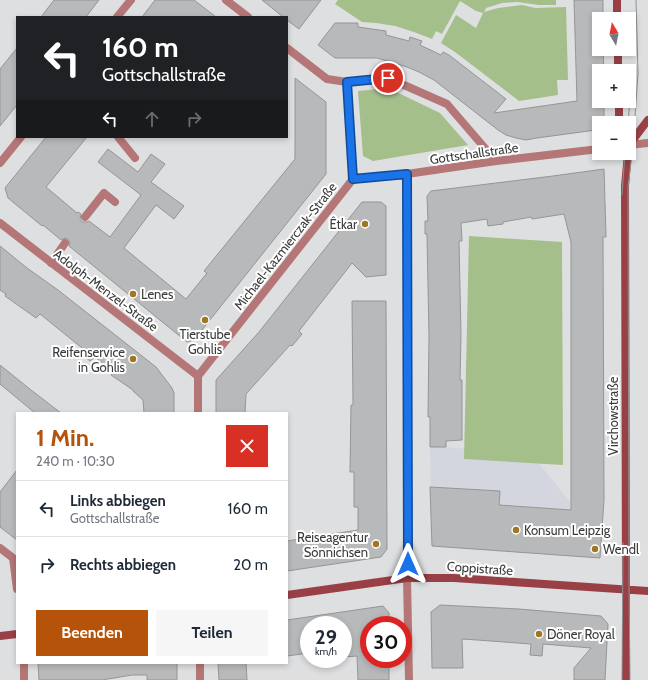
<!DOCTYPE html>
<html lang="de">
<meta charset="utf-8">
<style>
body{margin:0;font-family:Cabin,sans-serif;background:#f6f6f7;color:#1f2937;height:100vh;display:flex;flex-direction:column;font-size:15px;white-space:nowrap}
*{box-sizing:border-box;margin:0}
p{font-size:13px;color:#747a83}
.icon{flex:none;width:22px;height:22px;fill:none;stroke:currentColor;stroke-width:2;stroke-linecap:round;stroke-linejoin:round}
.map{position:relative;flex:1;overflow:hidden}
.details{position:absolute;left:16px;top:412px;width:272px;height:252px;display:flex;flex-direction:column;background:#fff;border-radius:0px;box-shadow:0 2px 6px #0003}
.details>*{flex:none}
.top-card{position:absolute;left:16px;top:16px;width:272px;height:122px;border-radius:0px;box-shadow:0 2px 6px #0003;background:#202124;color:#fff;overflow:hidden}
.needle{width:26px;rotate:350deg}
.fabs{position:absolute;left:592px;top:12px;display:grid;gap:8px}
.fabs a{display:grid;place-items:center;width:44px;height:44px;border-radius:0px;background:#fff;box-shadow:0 2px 6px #0003;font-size:20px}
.speed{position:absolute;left:300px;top:616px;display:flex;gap:8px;font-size:20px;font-weight:700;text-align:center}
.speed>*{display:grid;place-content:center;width:52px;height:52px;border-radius:50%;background:#fff;box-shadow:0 2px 6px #0003;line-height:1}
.speed small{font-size:10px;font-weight:400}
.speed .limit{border:6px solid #d22;background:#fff;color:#111}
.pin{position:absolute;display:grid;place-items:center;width:34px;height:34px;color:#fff;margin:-17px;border:2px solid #fff;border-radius:50%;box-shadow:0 1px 4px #0007}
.me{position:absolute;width:44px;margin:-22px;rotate:0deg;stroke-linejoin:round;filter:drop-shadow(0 0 3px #0008)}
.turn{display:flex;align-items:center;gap:14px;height:84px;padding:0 20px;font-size:18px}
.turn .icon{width:52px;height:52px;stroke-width:2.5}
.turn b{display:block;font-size:28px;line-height:34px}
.lanes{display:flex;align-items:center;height:38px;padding:0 20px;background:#0003;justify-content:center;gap:20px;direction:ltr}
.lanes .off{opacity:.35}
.round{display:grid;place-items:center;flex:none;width:42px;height:42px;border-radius:0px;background:#f6f6f7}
.headline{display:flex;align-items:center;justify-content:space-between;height:68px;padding:0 20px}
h1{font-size:24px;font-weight:700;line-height:30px;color:#b45309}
.action{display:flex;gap:8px;margin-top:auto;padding:8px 20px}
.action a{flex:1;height:46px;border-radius:0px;background:#b45309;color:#fff;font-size:16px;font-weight:700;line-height:46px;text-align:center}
.action a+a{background:#f6f6f7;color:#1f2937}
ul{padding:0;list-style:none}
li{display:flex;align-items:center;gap:12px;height:56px;padding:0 20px;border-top:1px solid #e0e1e3}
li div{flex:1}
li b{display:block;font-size:15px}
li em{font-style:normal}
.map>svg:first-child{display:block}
.built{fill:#d3d6df}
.green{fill:#a5bf8b}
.building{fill:#b8b9ba;stroke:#959597}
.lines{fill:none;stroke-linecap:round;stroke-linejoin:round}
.service{stroke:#b57677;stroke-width:8}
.minor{stroke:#b57677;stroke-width:8}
.secondary{stroke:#994046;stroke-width:8}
.tram{stroke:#919192;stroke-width:1}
.route-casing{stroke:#114b97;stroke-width:10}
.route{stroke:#1a73e8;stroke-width:7}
.poi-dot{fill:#a07525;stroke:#fff;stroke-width:1.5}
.labels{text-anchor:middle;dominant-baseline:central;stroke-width:4;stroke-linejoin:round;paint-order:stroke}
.street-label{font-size:13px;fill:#3b3b3c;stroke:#fff}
.poi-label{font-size:13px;fill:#3b3b3c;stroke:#fff;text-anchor:start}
</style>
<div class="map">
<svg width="648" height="680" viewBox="0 0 648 680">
<rect width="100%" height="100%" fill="#dedfe0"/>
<path class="built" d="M430 447H446L532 455 571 503 600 558 432 546Z"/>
<path class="green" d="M338 0H556V5H539L517 2 502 3 486 8 484 12 498 8 522 5 535 8 566 7 568 80H557L558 95 519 101 455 52 441 43 456 15 476 28 483 13 476 11 460 1 442 34 436 31 432 39 414 32 395 26 376 23 362 22 335 4Z
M388 88 440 113 468 145 373 161 363 156 358 91Z
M469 236 562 242 563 465 464 459Z"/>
<path class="building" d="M54 0H99L86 17H41Z
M155 0H194L216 17H142Z
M262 0H321L299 29 287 20V17H283Z
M574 0H603V19H599V49H603L604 71H599V101H604V123H599V125L596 126V130L537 138 526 140 516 138 506 135 498 130 434 80 419 72 407 67 377 58H335L318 45 335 23H358V27L386 31V35L409 41 410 37 422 41 420 45 441 55 443 52 449 55 506 99 494 113 577 101Z
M17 48V105L0 126V69Z
M295 78 326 102V174L194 340 187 342 69 246 70 243 68 239 65 238 61 240 43 225 42 226 8 198 5 188 46 137H87L46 187 77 213 78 212 81 214 80 219 82 222H87L89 221 110 237 141 195 98 162 108 149 138 172 151 154 165 164 151 182 184 206 174 219 156 205 124 248 186 299 207 273 204 271 295 159Z
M604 169 606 237H603L604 500 600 558 432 546 430 487 500 491 499 505 571 510V242L564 214 532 219 531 217 503 222V224L488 226 487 219 461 223 462 241H459L461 336 460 380H462V440L446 441V447H430V417H428L429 336 427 234H425V221H428L427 196 431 191 553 176Z
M362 202H381L386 206V275L366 277 352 263 299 331 302 334 292 346 290 345 246 394 245 413H216V380L259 332Z
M0 246 27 268 58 290 156 367 172 388 174 393V413H144L143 400 133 391V390L111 375 113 372 95 357 90 361 79 352 82 348 40 314 36 318 5 296 6 294 0 290Z
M352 301H386L387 549 381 557 287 571V541L358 530V507H354V472H350L351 405H353Z
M0 365 31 390 61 413H35L0 384Z
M17 470V540L0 527V492Z
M440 605 519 609 601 616 608 624 605 680H574V668L591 648 543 644 542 656 530 655 531 644 477 640 462 639 463 668H432L431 612Z
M383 606 389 613V625H369V659H389V680H358L357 656 343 657V625H309V653L287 656V620Z
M38 663H177V680H147V675H132L102 680H39Z
M218 663H246L247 680H219Z"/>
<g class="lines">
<path class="service" d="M118 137 135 158
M85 217 104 193 115 202
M51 263 65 243"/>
<path class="minor" d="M226 0 248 17
M117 17 131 0
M287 48 327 79 347 82 388 78 447 104 496 161
M629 145 648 143
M0 163 21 137
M407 174V578L409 680
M353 179 407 174 496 161 599 149
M0 223 198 376
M198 413V376L353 179 347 82
M0 548 13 558 17 589
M24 663V680
M200 663V680"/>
<path class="secondary" d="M617 0V19
M618 49V71
M619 101V120L620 123
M629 145 648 120
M287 595 407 578H454L648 591
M0 636 17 634
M626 680V590L625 186 628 153"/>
<path class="tram" d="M628 123 631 88
M622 195 625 153
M622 680 623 543
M630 680 629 584 628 187 633 145 638 73 636 0"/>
</g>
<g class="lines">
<g class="route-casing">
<path id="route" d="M388 78 347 82 353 179 407 174 408 564"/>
</g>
<use href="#route" class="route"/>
</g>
<g class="poi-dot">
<circle cx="365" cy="224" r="4"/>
<circle cx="133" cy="294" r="4"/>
<circle cx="205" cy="320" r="4"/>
<circle cx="133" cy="359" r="4"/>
<circle cx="516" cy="530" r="4"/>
<circle cx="376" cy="544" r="4"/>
<circle cx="595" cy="549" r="4"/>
<circle cx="539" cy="634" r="4"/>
</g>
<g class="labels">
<g class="street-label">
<text transform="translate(474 153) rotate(-8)">Gottschallstraße</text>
<text transform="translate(285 246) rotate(-52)">Michael-Kazmierczak-Straße</text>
<text transform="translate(106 290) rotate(37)">Adolph-Menzel-Straße</text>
<text transform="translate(613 416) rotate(-90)">Virchowstraße</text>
<text transform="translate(480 568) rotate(4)">Coppistraße</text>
</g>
<g class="poi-label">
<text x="357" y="224" text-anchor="end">Êtkar</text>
<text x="141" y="294">Lenes</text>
<text x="205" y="334" text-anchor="middle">Tierstube<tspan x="205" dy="15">Gohlis</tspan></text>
<text x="125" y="352" text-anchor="end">Reifenservice<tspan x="125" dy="15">in Gohlis</tspan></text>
<text x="524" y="530">Konsum Leipzig</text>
<text x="368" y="537" text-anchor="end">Reiseagentur<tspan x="368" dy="15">Sönnichsen</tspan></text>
<text x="603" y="549">Wendl</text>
<text x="547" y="634">Döner Royal</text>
</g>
</g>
</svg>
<div class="fabs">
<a><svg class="needle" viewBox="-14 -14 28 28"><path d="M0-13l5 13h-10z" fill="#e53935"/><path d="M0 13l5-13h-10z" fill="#747a83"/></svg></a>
<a>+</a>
<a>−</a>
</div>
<div class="speed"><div>29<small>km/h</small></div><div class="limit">30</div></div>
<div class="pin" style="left:388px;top:78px;background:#d93025"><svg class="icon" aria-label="arrive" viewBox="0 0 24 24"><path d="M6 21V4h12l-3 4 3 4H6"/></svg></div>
<svg class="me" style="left:408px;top:564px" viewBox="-20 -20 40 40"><path d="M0-17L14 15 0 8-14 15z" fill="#1a73e8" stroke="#fff" stroke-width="4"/></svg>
<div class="top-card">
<div class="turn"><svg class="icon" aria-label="left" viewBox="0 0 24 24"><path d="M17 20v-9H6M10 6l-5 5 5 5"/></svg><div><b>160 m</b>Gottschallstraße</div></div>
<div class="lanes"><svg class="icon" aria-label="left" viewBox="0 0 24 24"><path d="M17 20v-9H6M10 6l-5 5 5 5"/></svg><svg class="icon off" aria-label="ahead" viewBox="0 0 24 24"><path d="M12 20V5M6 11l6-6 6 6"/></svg><svg class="icon off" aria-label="right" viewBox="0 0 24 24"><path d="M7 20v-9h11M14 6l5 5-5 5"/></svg></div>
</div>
<section class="details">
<div class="headline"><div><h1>1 Min.</h1><p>240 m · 10:30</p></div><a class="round" style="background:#d93025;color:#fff"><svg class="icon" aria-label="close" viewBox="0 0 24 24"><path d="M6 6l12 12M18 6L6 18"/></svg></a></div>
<ul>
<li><svg class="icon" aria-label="left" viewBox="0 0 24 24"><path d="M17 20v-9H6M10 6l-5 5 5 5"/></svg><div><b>Links abbiegen</b><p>Gottschallstraße</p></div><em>160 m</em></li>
<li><svg class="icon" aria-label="right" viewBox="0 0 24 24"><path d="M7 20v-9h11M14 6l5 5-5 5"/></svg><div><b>Rechts abbiegen</b></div><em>20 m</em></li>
</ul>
<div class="action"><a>Beenden</a><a>Teilen</a></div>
</section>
</div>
